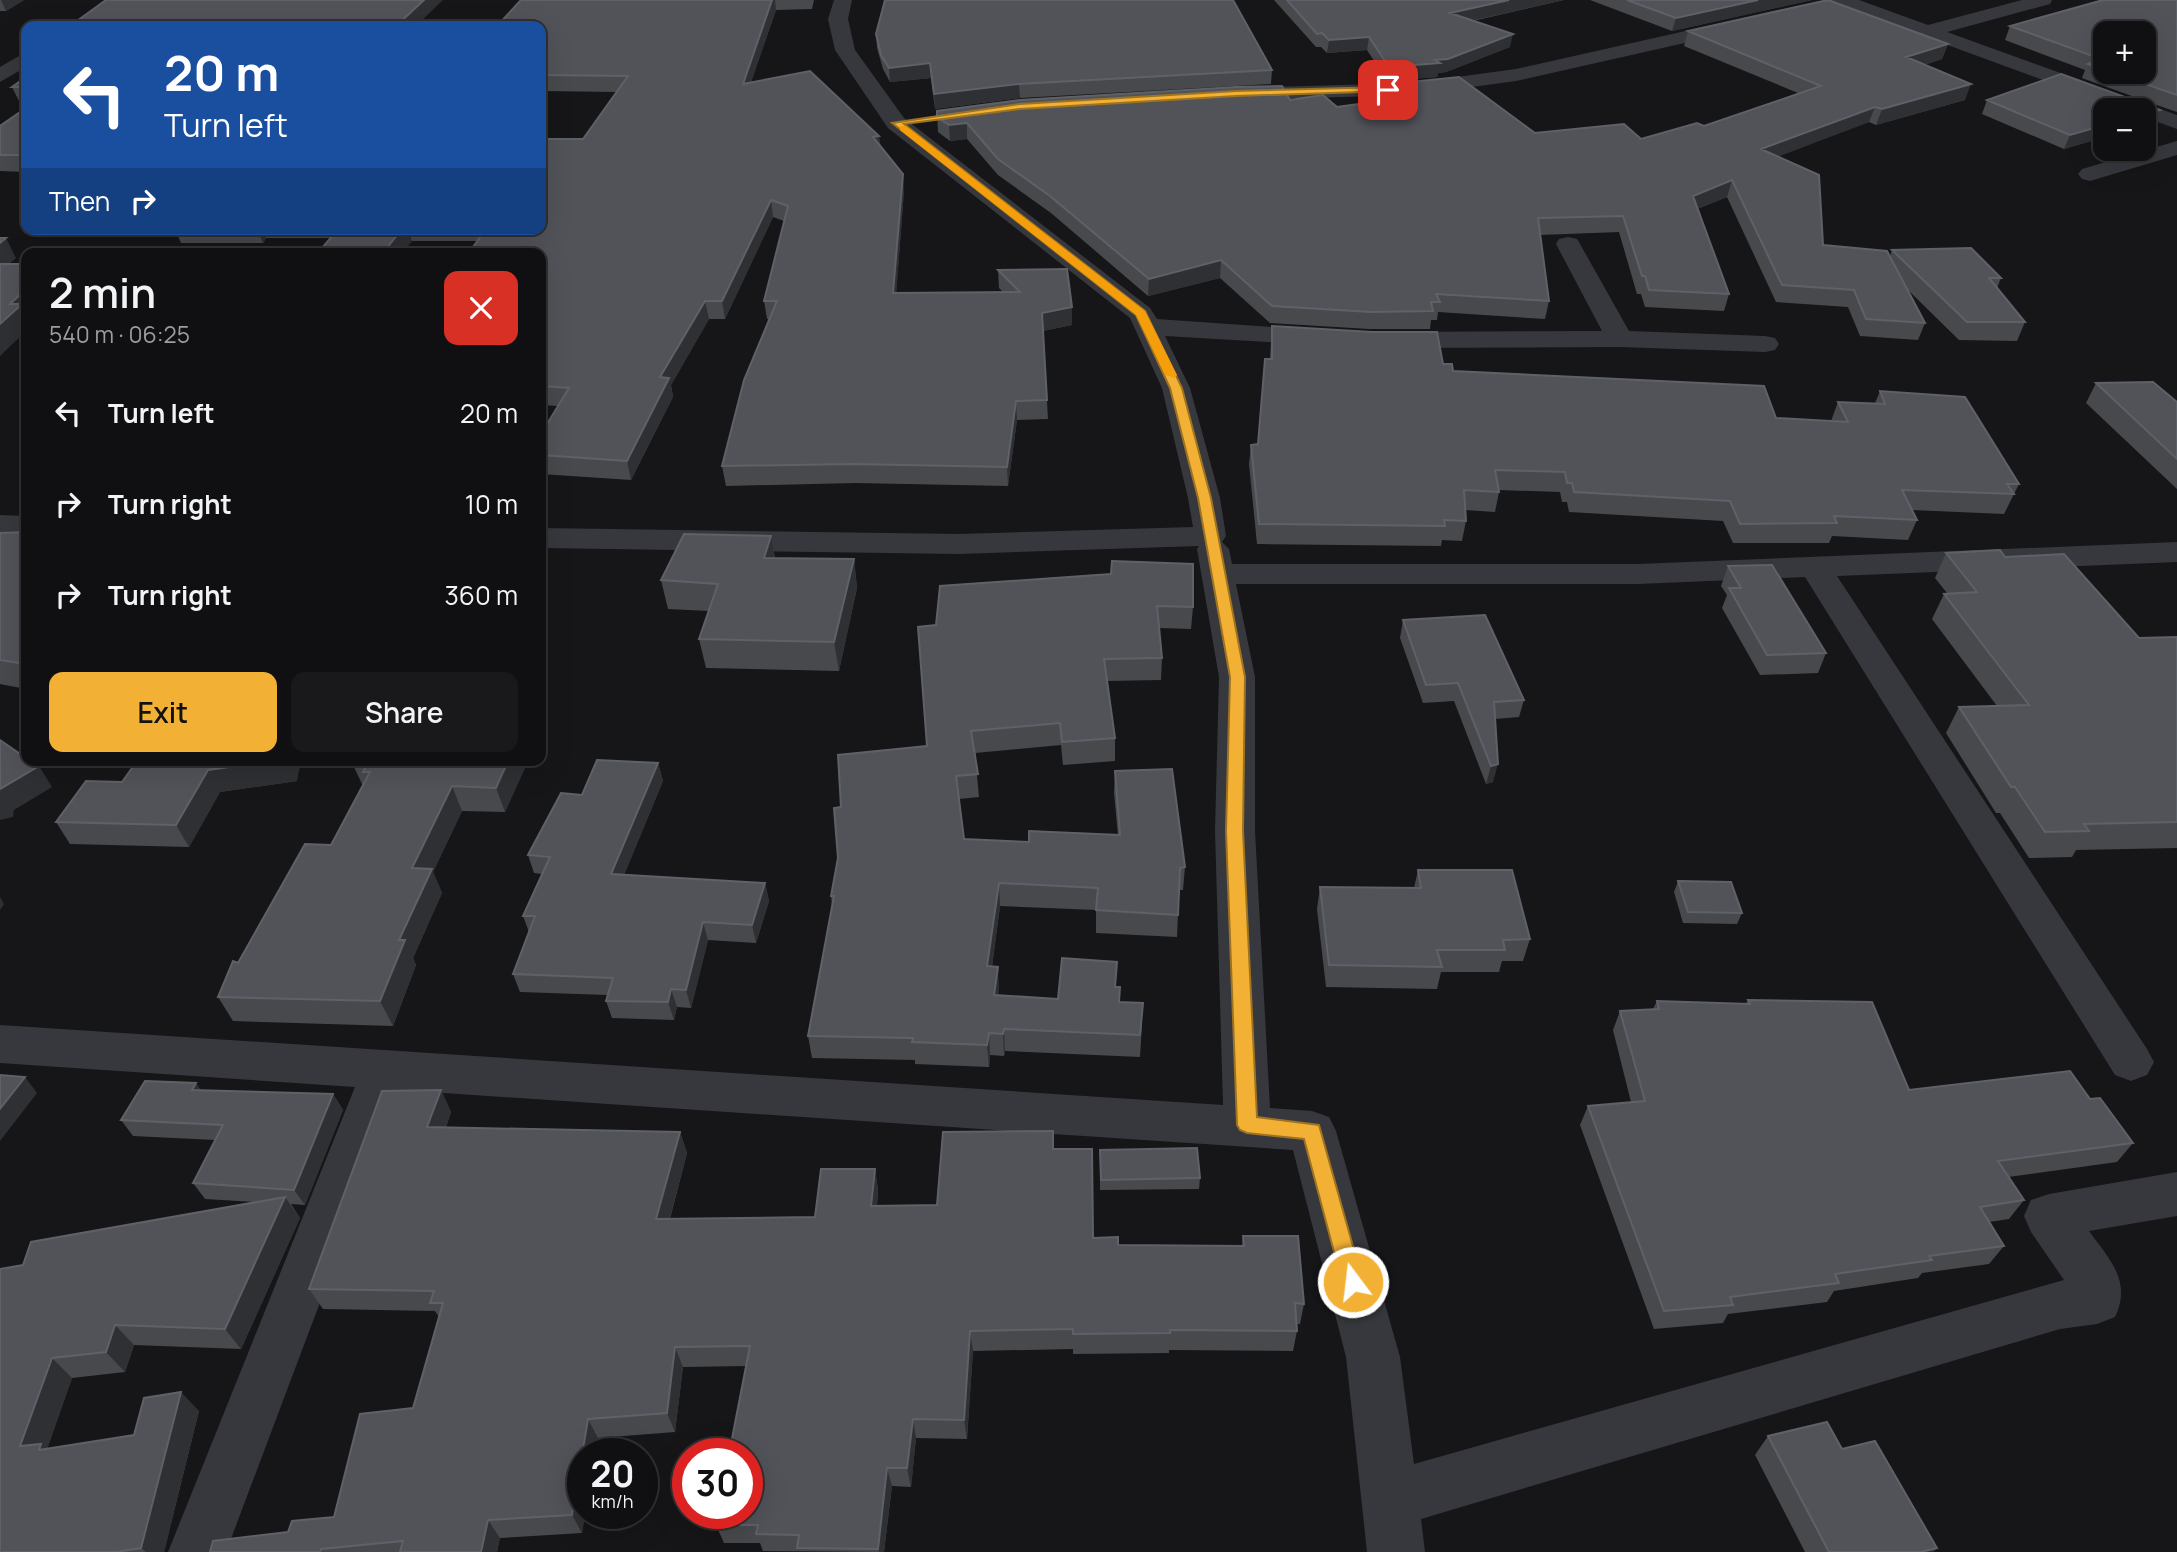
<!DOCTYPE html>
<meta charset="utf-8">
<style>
body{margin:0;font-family:Manrope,sans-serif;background:#19191b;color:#f1f3f6;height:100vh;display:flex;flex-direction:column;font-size:26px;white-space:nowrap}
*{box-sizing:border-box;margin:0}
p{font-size:23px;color:#9c9d9f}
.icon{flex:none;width:38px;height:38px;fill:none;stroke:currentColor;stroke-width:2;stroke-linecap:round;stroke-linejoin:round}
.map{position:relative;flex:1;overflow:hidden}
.details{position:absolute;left:21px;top:248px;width:525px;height:518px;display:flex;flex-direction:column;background:#101012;border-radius:14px;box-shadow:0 7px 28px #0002,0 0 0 2px #303032}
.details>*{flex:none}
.top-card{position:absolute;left:21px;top:21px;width:525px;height:214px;border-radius:14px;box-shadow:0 7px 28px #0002,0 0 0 2px #303032;background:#1a4fa0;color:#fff;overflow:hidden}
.fabs{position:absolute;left:2093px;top:21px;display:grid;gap:14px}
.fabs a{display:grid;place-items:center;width:63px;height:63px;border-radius:14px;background:#101012;box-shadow:0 7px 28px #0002,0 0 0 2px #303032;font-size:35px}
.speed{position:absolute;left:567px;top:1438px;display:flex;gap:14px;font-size:35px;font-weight:700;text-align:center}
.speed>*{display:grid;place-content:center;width:91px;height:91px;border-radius:50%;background:#101012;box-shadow:0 7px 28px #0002,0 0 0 2px #303032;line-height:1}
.speed small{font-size:18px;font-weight:400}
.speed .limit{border:10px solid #d22;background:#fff;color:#111}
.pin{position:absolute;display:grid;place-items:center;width:60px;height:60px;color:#fff;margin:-30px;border-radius:14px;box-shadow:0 4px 10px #0006}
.me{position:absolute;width:77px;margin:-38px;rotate:345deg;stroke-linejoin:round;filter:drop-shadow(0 0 5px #0008)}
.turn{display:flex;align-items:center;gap:24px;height:147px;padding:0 28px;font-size:32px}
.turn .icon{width:91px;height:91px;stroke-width:2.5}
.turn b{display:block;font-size:49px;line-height:60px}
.then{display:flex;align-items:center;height:66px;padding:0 28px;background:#0003;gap:14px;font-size:26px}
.round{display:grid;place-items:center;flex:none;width:74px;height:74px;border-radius:14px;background:#19191b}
.head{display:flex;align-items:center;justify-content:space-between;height:119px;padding:0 28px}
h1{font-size:42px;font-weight:600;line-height:52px}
.primary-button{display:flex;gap:14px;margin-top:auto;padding:14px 28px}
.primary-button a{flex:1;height:80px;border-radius:14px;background:#f2b134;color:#111;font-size:28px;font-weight:600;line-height:80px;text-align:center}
.primary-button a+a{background:#19191b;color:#f1f3f6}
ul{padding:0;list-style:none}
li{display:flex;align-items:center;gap:21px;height:91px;padding:0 28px}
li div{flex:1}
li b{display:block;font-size:26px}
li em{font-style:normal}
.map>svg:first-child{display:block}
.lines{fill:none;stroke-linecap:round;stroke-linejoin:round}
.minor{fill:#37383d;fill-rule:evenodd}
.wall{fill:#47494d;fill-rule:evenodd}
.shaded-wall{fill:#2f3033}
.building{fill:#525359;stroke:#5f6168;stroke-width:2}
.route{fill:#f2b134;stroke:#9d7322;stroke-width:2}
.slow{fill:#f59e0b}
</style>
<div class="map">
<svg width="2177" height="1552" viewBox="0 0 2177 1552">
<rect width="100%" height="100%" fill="#161618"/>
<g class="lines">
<path class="minor" d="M834 0H852L848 19 855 50 904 118 1150 308 1157 319 1332 331 1336 337 1332 343 1322 345 1165 336 1190 388 1220 498 1226 536 1222 542 1229 549 1232 564H1638L2177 542V562L1837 576 2147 1049 2154 1062 2147 1075 2131 1081 2115 1075 1805 577 1638 584H1236L1255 677V831L1270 1108 1312 1111 1329 1117 1336 1131 1400 1357 1414 1464 2064 1280 2031 1232 2024 1216 2031 1200 2049 1194 2177 1172V1216L2089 1231C2110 1260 2132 1281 2115 1317L2097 1324 2060 1329 1421 1519 1425 1552H1367L1346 1357 1293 1150 400 1090 226 1552H168L355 1087 0 1063V1025L1223 1105 1215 831 1219 677 1197 549 1199 546 959 554 541 548V528L959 534 1193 527 1188 498 1162 388 1130 318 888 128 835 50 828 19Z
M1824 0H1859L1928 25 2022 0H2052L2050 4 1947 32 2177 115V129L2144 117V110H2125L1844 7 1516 81 1413 95 1233 100 1226 98 1223 94 1226 90 1233 88 1413 83 1516 69Z
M26 52V67L0 82V67Z
M2177 141V155L2090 181 2082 179 2078 174 2082 169Z
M1568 237 1577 239 1580 244 1629 331 1765 336 1775 338 1779 344 1775 350 1765 352 1620 347 1386 348 1376 346 1372 340 1376 334 1386 332 1602 331 1556 244 1559 239Z
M0 515 26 516V536L0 535Z"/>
</g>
<path class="wall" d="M0 0H73H24L6 11H0Z
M521 0H814L812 9 776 10 751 82 879 136 880 146 904 191 896 293 1003 292 999 288 998 270 1072 307V325L1043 331 1048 419 1017 420 1008 486 855 483 726 486 722 466 770 319H767L764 301 784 221 773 217 725 319H709L671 385 673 397 631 480 541 474V434L558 406 541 405V254L477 241H412L331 238H266L263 243H181L175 229H541L583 139 617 92 541 91V26Z
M1274 0H1564L1473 21 1510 47 1446 72 1438 73 1437 77 1387 81 1367 50 1327 53 1321 47H1316Z
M1590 0H1812L1672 31Z
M2177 0V112L2148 102 2154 123 2105 110V137L2064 149 1982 114 1987 100 2140 99 2082 78 2085 70 2005 40 2010 26ZM2105 33 2144 72H2105Z
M1688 31 1948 44 1942 59 1924 65 1965 100 1876 125 1869 122 1778 156 1823 245 1890 256 1892 250 2001 278 1997 288 2025 322 2017 341 1959 340 1907 289 1925 323 1918 340 1860 336 1848 307 1776 302 1727 197 1697 209 1729 294 1724 311 1645 307 1641 294H1637L1619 232 1540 235 1549 301 1545 319 1438 312 1437 320H1431L1430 329H1369L1270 323 1220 278 1148 296 1051 213 998 175 967 139 950 141 938 132 937 111 1290 100 1337 107 1399 99 1400 83 1535 133 1641 139 1704 126 1798 93 1684 46Z
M876 34 1272 70 1271 84 1020 98 935 109 931 78 890 82 883 69 877 48Z
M26 77V103H20L12 87Z
M26 108V172L0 171V125Z
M1272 326 1443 364 1453 371 1776 418 1831 421 1838 402 1875 403 1880 391 2019 484 2004 514 1912 510 1917 520 1908 540 1832 536 1829 543H1733L1723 521 1569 512 1567 502H1562L1560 492 1499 490V492L1495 512 1465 510 1466 521 1462 541 1442 540 1441 546 1257 544 1249 464 1251 445 1258 444 1270 359Z
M2096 383 2177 402V489L2086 403Z
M26 532V689L0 684V533Z
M771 536 775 558 854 559 857 588 839 671 706 668 699 639 709 611 668 609 661 580Z
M1946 553 2005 557 2139 638 2177 637V848L2076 850 2072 857 2029 858 2000 813H1996L1946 733 1959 707 1997 706 1932 619 1944 594 1947 593 1935 578Z
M1728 566 1826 653 1818 673 1760 675 1722 608 1727 595 1721 586Z
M940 586 1193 607 1191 629 1159 628 1162 658 1161 680 1107 681 1115 738V761L1063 765 1061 745 975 753 979 797 959 799 964 839 1029 842 1118 835 1114 793 1115 771 1185 867 1183 890H1179L1177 937 1096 933V910L1000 906 992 967H998V995L1058 999 1120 987 1119 1002 1142 1025 1140 1057 1005 1051 1004 1056 990 1055 989 1067 915 1064V1060L812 1058 808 1036 832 906 831 896 838 858 841 807 927 746Z
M1403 620 1524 700 1519 717 1495 719 1493 782 1486 784 1454 701 1423 703 1400 638Z
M351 761H528L505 812 462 811 433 872 442 893 413 958 416 965 393 1026 233 1021 218 997 238 963 331 845 363 786Z
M658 763 663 781 624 875 765 883 769 901 756 943 708 940 691 1008 677 1007 674 1020 612 1018 606 1001 607 995 520 992 513 974 529 932 523 916 542 874 534 873 528 855 582 795Z
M297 781 220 792 189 847 70 844 56 822 122 782Z
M1418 870 1530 939 1523 961H1502L1499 972H1441L1437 989 1326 987 1317 909 1320 887 1414 888Z
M1678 881 1742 913 1737 924 1683 923 1674 892Z
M1748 1000 1909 1090 2090 1099 2133 1143 2117 1162 2008 1177 2024 1200 2009 1219 1989 1222 2004 1246 1989 1264 1922 1273 1918 1278 1834 1291 1827 1302 1728 1314 1723 1323 1654 1329 1580 1125 1588 1106 1631 1102 1613 1030 1620 1011 1653 1009 1657 1001 1746 1004Z
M196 1083 201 1091 333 1094 343 1110 305 1205 291 1204 300 1218 241 1349 134 1345 125 1372 72 1378 47 1449 134 1435 199 1411 164 1552H0L23 1265 255 1202 205 1199 193 1183 215 1140 133 1136 121 1120Z
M441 1090 451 1112 446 1127 680 1132 687 1153 670 1219 815 1217 875 1169 878 1190 877 1206 937 1205 1054 1149 1093 1238 1118 1245 1242 1246 1243 1236 1304 1304 1300 1324H1297V1331L1293 1351 1169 1350V1353L1073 1354V1349L973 1351 967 1439 916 1438 911 1487 892 1486 884 1552 763 1551 760 1543H724L716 1525 746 1366 683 1367 675 1432 598 1438 583 1514H585L582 1533 500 1538 497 1552H210L288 1532 334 1517 413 1408 439 1317 435 1311 323 1309 309 1289Z
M1100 1150 1200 1178 1199 1189 1100 1190Z
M1768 1436 1842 1449 1937 1548 1933 1552H1805L1755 1455Z"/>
<path class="shaded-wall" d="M1 0H24L6 11Z
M424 0H443L416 26H396Z
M772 0H775L776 10 745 100 743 84Z
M1509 0H1564L1448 26 1450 13Z
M1758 0H1812L1672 31 1676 18Z
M1513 34 1510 47 1446 72 1438 73 1437 77 1387 81 1389 67 1435 60Z
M1369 37 1367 50 1327 53 1329 40Z
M1948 44 1942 59 1901 72 1906 57Z
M930 63 931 78 890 82 889 68Z
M1019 84 1020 98 935 109 934 94Z
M1971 84 1965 100 1876 125 1882 109Z
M1875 107 1869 122 1756 165 1761 149Z
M2160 110 2154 123 2144 126V114Z
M967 123V139L950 141 949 125Z
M2105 125V137L2064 149 2070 135Z
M879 136 881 153 873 137Z
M903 174 904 191 895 311 893 293Z
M1732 180 1727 197 1688 213 1693 196Z
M771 200 773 217 725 319 722 301Z
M257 229H263L266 238 263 243Z
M402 229H408L412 241 402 254H382Z
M6 238 16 258 0 272V243Z
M1221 260 1220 278 1148 296 1149 279Z
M26 289V331L0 356V324L10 304Z
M705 301 709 319 671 385 673 397 631 480 627 461 660 377Z
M1072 307V325L1042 331V313Z
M1016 401 1017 420 1008 486 1007 467Z
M771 536 776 564 764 558Z
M854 559 857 588 839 671 834 642Z
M271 761H301L297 781 220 792 189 847 176 825 208 770Z
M508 761H528L505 812 496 788Z
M658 763 663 781 617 892 611 874Z
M1498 764 1493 782 1486 784 1491 766Z
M39 766 52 787 14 810 13 817 0 820V789Z
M452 786 462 811 433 872 442 893 413 958 416 965 393 1026 380 1001 399 940 412 868Z
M765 883 769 901 756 943 752 925Z
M999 883 1000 906 989 989 987 966Z
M0 897 4 904 0 910Z
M703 922 708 940 691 1008 686 990Z
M998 967 999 989 996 1017 994 995Z
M671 989 677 1007 674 1020 668 1002Z
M1004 1029 1005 1051 1004 1056 1003 1034Z
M989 1033 990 1055 989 1067 987 1045Z
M25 1077 37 1093 0 1141V1109Z
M196 1083 207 1100 192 1090Z
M441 1090 451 1112 439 1148 427 1127Z
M333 1094 343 1110 305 1205 294 1190Z
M680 1132 687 1153 664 1240 656 1219Z
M875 1169 878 1190 875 1227 871 1206Z
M285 1197 300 1218 241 1349 225 1329Z
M115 1325 134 1345 125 1372 106 1352Z
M970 1331 973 1351 967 1439 964 1420Z
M675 1347 683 1367 675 1432 667 1413Z
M52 1358 72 1378 47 1449 62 1463 20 1446Z
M181 1392 199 1411 164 1552H146L141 1548Z
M588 1419 598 1438 595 1454H583V1514H585L582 1533 572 1515Z
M913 1419 916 1438 911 1487 907 1468Z
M887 1468 892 1486 884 1552H879L878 1549Z
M488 1520 500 1538 497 1552H481Z
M1937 1548 1933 1552H1921Z"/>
<path class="building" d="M106 0H424L396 26H70Z
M521 0H772L743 84 810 71 879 136 873 137 903 174 893 293 1020 292 998 270 1067 269 1072 307 1042 313 1047 400 1016 401 1007 467 853 464 722 466 744 380 777 301H764L788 206 771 200 722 301H705L660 377 669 378 627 461 541 455V434L569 388 541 386V254H468L486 229H541V139H583L628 76 541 75V26H497Z
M885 0H1233L1272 70 1019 84 934 94 930 63 889 68 881 55 876 34Z
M1287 0H1509L1450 13 1513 34 1448 59 1435 60 1440 63 1389 67 1369 37 1329 40 1322 33 1317 34Z
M1627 0H1758L1676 18Z
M1828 0 1948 44 1906 57 1971 84 1882 109 1875 107 1761 149 1819 175 1823 245 1887 251 1925 323 1866 319 1854 290 1782 285 1732 180 1693 196 1729 294 1649 290 1645 276H1642L1623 216 1538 218 1549 301 1436 294 1440 302H1431L1433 311 1371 312 1272 306 1221 260 1149 279 1050 196 998 159 967 123 949 125 937 117V111L1020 100 1236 87 1282 86 1290 100 1323 95 1337 107 1410 97 1400 83 1459 77 1535 133 1624 124 1641 139 1697 123 1704 126 1821 86 1688 31Z
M2103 0H2177V95L2111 72H2144V33H2105V70L2088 64 2101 59 2010 26Z
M2061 74 2130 99H2148V105L2160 110 2144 114V110H2105V125L2070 135 1987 100Z
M26 77V87H12Z
M26 108V155H0V126Z
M338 229H402L382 254H317Z
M0 238H6L0 243Z
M1971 248 2001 278H1989L2025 322H1967L1892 250Z
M0 264H26V289L10 304H22L0 324Z
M1272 326 1372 332H1437L1443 364H1452L1453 371 1764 386 1776 418 1848 422 1838 402 1885 404 1880 391 1965 397 2019 484H2007L2014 494 1902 490 1917 520 1834 516 1837 523 1740 524 1730 501 1574 492 1572 483H1567L1565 472 1495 470 1499 492 1464 490 1466 521 1444 520 1445 526 1259 524 1251 445 1258 444 1265 359H1272Z
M2153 382 2177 402V459L2096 383Z
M26 532V664L0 660V533Z
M684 534 771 536 764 558 854 559 834 642 699 639 718 584 661 580Z
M2000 550 2005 557 2064 554 2139 638 2177 637V822L2084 824 2089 831 2045 832 2015 787H2011L1959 707 2029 705 1944 594 1977 592 1946 553Z
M1112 561 1193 564V607L1157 606 1162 658 1104 659 1115 738 1062 742 1060 723 971 731 978 774 956 776 964 839 1029 842V831L1120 835 1115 771 1172 769 1185 867 1180 868 1178 915 1096 910 1098 888 999 883 987 966 998 967 994 995 1058 999 1062 958 1117 962 1115 987H1120L1119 1002 1143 1003 1140 1035 1004 1029 1003 1034 989 1033 987 1045 912 1042 913 1038 808 1036 834 896H831L838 858 834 808 841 807 838 755 927 746 918 627 936 625 940 586 1111 574Z
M1772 565 1826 653 1767 655 1729 588H1741L1728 566Z
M1485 615 1524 700 1494 702 1498 764 1491 766 1458 683 1426 685 1403 620Z
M0 740 26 758V761H32L39 766 0 789Z
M597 760 658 763 611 874 765 883 752 925 703 922 686 990 671 989 668 1002 606 1001 613 978 513 974 535 916H523L550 857 528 855 561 793 582 795Z
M137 761H271L208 770 176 825 56 822 86 781 122 782Z
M364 761H508L496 788 452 786 412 868 432 869 399 940H405L380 1001 218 997 233 961 238 963 305 844 331 845 370 772H363L369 761Z
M1418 870H1512L1530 939 1503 940 1505 950H1437L1442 967 1329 965 1320 887 1421 888Z
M1678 881 1731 882 1742 913 1688 912Z
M1748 1000 1872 1002 1909 1090 2070 1071 2090 1099 2100 1098 2133 1143 1998 1161 2024 1200 1980 1207 2004 1246 1929 1256 1932 1260 1835 1274 1839 1283 1730 1297 1733 1305 1664 1311 1588 1106 1645 1101 1620 1011 1659 1009 1657 1001 1750 1004Z
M0 1075 25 1077 0 1109Z
M145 1081 196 1083 192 1090 333 1094 294 1190 193 1183 223 1125 121 1120Z
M441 1090 427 1127 680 1132 656 1219 815 1217 821 1169H875L871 1206 937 1205 943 1132 1053 1131V1149H1092L1093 1238 1118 1237V1245L1244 1246 1243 1236H1298L1304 1304 1295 1303 1297 1331 1170 1330V1333L1073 1334V1329L970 1331 964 1420 913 1419 907 1468H887L878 1549 797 1548 799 1535 756 1534 758 1525H716L718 1514H747V1454H729L750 1346 675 1347 667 1413 588 1419 572 1515 488 1520 481 1552H400L403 1541 321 1549 320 1552H210L213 1541 288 1532 292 1521 334 1517 360 1414 413 1408 443 1303H430L434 1291 309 1289 382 1091Z
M1197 1148 1200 1178 1101 1180 1100 1150Z
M285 1197 225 1329 115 1325 106 1352 52 1358 20 1446 41 1444 39 1450 134 1435 144 1398 181 1392 141 1548 116 1552H0V1269L23 1265 31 1242Z
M1827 1422 1842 1449 1875 1441 1937 1548 1921 1552H1829L1768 1436Z"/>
<path class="route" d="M1388 87 1391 91 1236 96 1020 109 904 124 1145 311 1182 388 1211 498 1245 677 1243 831 1257 1117 1319 1125 1363 1282 1360 1289 1353 1292 1345 1289 1342 1282 1304 1139 1247 1133 1240 1130 1237 1125 1226 831 1230 677 1198 498 1170 388 1136 315 892 123 1020 104 1236 91Z"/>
<path class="slow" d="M900 126H906L1145 311 1177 375 1175 378 1165 375 1136 315 900 130Z"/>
</svg>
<div class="fabs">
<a>+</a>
<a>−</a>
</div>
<div class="speed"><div>20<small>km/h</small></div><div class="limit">30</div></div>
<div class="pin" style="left:1388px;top:90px;background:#d93025"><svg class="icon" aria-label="arrive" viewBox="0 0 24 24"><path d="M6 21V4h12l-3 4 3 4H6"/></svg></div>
<svg class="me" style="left:1353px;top:1282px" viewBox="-20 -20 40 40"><circle r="17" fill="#f2b134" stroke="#fff" stroke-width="3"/><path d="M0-11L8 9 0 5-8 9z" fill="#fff"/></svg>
<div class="top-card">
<div class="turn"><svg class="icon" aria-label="left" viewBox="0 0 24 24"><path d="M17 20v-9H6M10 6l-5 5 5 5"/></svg><div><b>20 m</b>Turn left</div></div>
<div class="then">Then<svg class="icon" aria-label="right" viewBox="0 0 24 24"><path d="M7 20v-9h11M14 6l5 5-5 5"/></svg></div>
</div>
<section class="details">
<div class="head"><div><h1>2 min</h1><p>540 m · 06:25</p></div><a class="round" style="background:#d93025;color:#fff"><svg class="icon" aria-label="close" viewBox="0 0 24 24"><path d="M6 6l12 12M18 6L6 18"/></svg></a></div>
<ul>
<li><svg class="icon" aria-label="left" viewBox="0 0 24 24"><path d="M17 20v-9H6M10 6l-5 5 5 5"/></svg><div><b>Turn left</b></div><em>20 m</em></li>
<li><svg class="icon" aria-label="right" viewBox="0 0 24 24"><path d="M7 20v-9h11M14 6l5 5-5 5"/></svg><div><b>Turn right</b></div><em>10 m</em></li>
<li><svg class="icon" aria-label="right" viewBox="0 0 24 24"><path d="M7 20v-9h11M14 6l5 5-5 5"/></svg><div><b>Turn right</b></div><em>360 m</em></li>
</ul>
<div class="primary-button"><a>Exit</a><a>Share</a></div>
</section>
</div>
